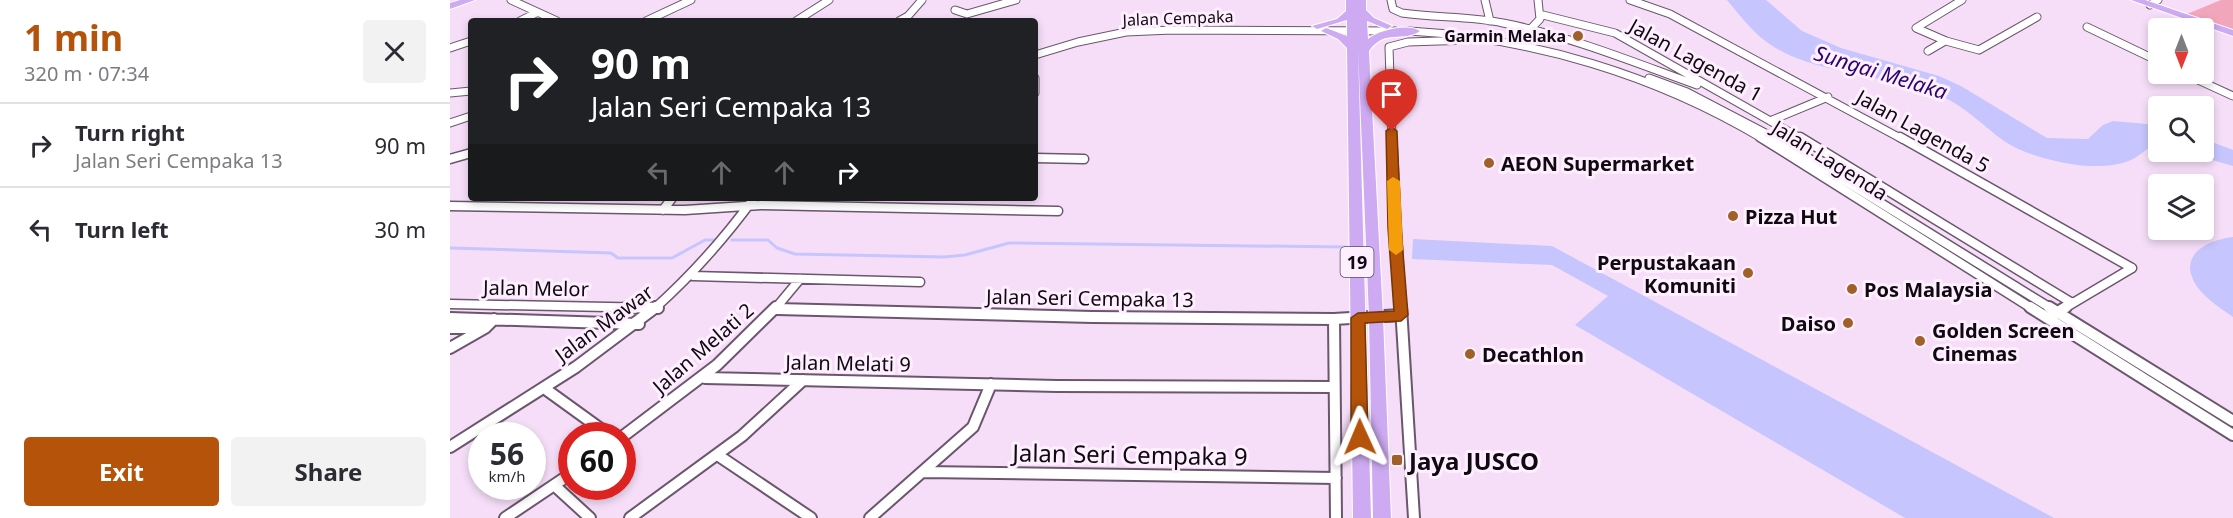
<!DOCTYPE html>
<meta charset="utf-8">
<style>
body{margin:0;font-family:"Noto Sans",sans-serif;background:#f2f2f3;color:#2b2b33;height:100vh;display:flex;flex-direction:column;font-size:22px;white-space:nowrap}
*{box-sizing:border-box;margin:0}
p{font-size:20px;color:#7c7c81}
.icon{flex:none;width:33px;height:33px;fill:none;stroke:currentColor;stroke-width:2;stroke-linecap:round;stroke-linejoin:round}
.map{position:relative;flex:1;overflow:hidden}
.drawer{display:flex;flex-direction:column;background:#fff;width:450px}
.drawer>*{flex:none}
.banner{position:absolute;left:18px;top:18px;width:570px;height:183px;border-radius:6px;box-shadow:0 3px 9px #0003;background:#202124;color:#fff;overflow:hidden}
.needle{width:39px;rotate:180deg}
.buttons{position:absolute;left:1698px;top:18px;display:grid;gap:12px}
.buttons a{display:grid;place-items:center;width:66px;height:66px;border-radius:6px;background:#fff;box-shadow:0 3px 9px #0003;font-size:30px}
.speed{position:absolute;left:18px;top:422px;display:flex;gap:12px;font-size:30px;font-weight:700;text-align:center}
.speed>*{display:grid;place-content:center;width:78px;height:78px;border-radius:50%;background:#fff;box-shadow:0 3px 9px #0003;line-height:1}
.speed small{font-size:15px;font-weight:400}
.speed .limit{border:9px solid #d22;background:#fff;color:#111}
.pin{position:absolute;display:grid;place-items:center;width:51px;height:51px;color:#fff;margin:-62px -26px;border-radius:50% 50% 50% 0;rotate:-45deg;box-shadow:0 0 6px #0007}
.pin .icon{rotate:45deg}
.me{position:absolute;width:66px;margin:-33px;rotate:359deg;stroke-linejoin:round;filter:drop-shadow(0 0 4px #0008)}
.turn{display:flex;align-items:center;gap:21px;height:126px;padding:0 24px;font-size:27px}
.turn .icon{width:78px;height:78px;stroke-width:2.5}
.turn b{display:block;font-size:42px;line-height:51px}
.lanes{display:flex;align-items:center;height:57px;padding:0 24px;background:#0003;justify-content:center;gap:30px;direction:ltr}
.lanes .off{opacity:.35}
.round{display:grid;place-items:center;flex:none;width:63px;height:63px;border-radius:6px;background:#f2f2f3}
.summary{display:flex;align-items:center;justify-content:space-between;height:102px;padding:0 24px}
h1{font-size:36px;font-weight:700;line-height:45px;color:#b45309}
.button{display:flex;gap:12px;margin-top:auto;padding:12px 24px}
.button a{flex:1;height:69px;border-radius:6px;background:#b45309;color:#fff;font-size:24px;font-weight:700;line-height:69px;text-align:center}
.button a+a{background:#f2f2f3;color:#2b2b33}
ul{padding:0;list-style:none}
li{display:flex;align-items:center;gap:18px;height:84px;padding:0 24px;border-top:2px solid #e1e1e2}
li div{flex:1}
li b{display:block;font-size:22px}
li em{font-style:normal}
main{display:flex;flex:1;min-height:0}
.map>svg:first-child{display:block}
.green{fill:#f2a6bb}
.water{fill:#c7c5fd}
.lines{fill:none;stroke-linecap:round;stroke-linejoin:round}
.stream{stroke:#c7c5fd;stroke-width:3}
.minor-far2-casing{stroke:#6b566d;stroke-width:9}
.minor-far1-casing{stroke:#6b566d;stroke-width:11}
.minor-casing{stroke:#6b566d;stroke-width:14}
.primary-casing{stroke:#fff;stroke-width:2}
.minor-far2{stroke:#fff;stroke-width:7}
.minor-far1{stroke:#fff;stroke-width:8}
.minor{stroke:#fff;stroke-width:10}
.primary{fill:#ceaaf2;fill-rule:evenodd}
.route{fill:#b45309;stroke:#753606;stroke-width:1.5}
.slow{fill:#f59e0b}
.poi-dot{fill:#9f6029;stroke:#feefff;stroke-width:2}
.labels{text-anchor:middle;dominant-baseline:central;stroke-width:6;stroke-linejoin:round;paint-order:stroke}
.far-street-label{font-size:16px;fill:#100911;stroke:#feefff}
.far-poi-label{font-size:16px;font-weight:bold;fill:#100911;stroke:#feefff;text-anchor:end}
.shield{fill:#feefff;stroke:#574e58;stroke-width:1.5}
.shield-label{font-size:18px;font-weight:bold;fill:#100911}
.street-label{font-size:20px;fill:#100911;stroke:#feefff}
.poi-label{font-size:20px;font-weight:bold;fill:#100911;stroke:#feefff;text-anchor:start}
.water-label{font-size:21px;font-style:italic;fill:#2a0471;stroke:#feefff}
.near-street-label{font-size:24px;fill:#100911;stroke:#feefff}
.near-poi-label{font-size:24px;font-weight:bold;fill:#100911;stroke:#feefff;text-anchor:start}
</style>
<main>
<section class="drawer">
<div class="summary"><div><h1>1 min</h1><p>320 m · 07:34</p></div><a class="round"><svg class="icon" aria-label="close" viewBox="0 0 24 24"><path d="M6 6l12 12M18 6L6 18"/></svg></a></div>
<ul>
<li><svg class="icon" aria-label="right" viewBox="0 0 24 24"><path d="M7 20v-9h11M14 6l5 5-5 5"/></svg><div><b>Turn right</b><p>Jalan Seri Cempaka 13</p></div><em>90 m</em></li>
<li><svg class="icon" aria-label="left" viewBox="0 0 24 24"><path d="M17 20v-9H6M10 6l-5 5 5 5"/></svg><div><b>Turn left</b></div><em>30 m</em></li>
</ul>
<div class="button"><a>Exit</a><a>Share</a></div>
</section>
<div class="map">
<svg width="1783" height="518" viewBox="0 0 1783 518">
<rect width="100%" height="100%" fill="#f6def8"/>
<path class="green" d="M1771 0H1783V34L1732 16Z"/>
<path class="water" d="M1277 0H1316L1352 31 1391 48 1489 76 1511 86 1597 138 1638 139 1653 125 1663 121 1708 125V145C1699 146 1693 153 1685 158 1670 167 1644 167 1627 165 1603 161 1575 155 1554 141 1533 126 1515 106 1491 96 1437 73 1360 76 1314 40 1299 28 1289 14 1277 0Z
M1754 139 1783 150V166L1735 152H1754Z
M1783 237V317C1769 307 1748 294 1742 277 1732 251 1763 239 1783 237Z
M963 239 1102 246 1604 518H1455L1125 325 1158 296 1102 265 962 259Z"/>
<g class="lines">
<path class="stream" d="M282 240H318L327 248 345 254 494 257 515 255 559 243 895 247
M0 248 161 253 168 258H222L255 240H265"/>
<g class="minor-far2-casing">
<path id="minor-far2" d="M61 0 107 21
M941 0 943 9 952 13C986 18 1020 16 1053 23 1120 36 1183 62 1247 85
M1035 0 1040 21
M1180 0 1220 14 1452 139
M1512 0 1466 28 1496 41 1529 50 1587 17
M1700 5 1708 0
M505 10 517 14 566 0
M1093 15 1165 33 1352 139
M70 21 86 13
M196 21 241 0
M346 21 379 0
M449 21 458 16 472 0
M1637 27 1708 61
M959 31C1083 38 1206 75 1313 139
M1072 38 1090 19 1088 0
M0 48 21 41
M1478 51 1495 41
M585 55 628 42 676 32 722 30 945 31
M1735 74 1783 96
M585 78V93
M1199 78 1237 92 1327 139
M0 93 21 91
M1320 121 1378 97
M0 123 21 116
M942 139 939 47 958 42 1020 40"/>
</g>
<g class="minor-far1-casing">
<path id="minor-far1" d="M942 137 951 309
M1310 137 1583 309
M1324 137 1602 309
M1350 137 1622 303
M1450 137 1682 268
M585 158 634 159
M0 159 21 153
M0 206 235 210 311 205 608 211
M213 210 222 198
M243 276 470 282
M0 304 208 308
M204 309C242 275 274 239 304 198
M325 309 350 279
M1613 309 1682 268"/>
</g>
<g class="minor-casing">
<path id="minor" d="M177 307 208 308
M951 307 964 518
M1580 307 1783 435
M1599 307 1783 421
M327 309 642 317 884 319 951 315
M1603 315 1616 307
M0 318 189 324
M884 319 886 518
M0 328H34
M0 348 35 328 44 319
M255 378 607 386 883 387
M94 388 159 435
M172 437 267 365 326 307
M0 447 126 367 206 307
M269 456 361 518
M474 472 886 478
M104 485 140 518
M55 518 122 473
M180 518 292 436 353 380
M420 518 523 427 541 384"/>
</g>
<g class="primary-casing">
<path id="primary" d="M10 0H25L0 9V3Z
M896 0H906L908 49 921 518H903L897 48 888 39 871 31 876 28 897 36V20L867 29 862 26 887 19 896 11Z
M906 0H916V10L924 18 942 26 937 29 917 21 918 39C929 30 958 23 970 31 953 43 935 28 919 51L933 317 941 518H923L919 317Z
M1681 0H1695L1783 30V36Z"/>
</g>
<use href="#minor-far2" class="minor-far2"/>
<use href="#minor-far1" class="minor-far1"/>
<use href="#minor" class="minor"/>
<use href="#primary" class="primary"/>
</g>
<path class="route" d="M942 127 947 131 951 228 958 315 951 321 915 323 918 437 915 442 910 444 904 442 901 437V318L908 313 944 311 938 228 936 131Z"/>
<path class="slow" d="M943 177 950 181 953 250 946 255 939 250 937 181Z"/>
<g class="poi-dot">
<circle cx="1128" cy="36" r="6"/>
<circle cx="1039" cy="163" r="6"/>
<circle cx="1283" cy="216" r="6"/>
<circle cx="1298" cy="273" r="6"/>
<circle cx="1402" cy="289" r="6"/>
<circle cx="1398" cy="323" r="6"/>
<circle cx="1470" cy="341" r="6"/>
<circle cx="1020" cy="354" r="6"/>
<rect x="941" y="454" width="12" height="12" rx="3"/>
</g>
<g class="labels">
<g class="far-street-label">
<text transform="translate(728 18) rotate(-2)">Jalan Cempaka</text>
</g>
<g class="far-poi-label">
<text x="1116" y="36">Garmin Melaka</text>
</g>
<rect class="shield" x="890.5" y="247" width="33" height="30" rx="4.5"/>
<g class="shield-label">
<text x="907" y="262">19</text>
</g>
<g class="street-label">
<text transform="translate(1246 60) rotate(29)">Jalan Lagenda 1</text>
<text transform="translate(1473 131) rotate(29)">Jalan Lagenda 5</text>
<text transform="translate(1380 160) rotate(32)">Jalan Lagenda</text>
<text transform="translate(86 288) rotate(1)">Jalan Melor</text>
<text transform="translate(640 298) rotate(1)">Jalan Seri Cempaka 13</text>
<text transform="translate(154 323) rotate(-36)">Jalan Mawar</text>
<text transform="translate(253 348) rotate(-41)">Jalan Melati 2</text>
<text transform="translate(398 363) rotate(1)">Jalan Melati 9</text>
</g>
<g class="poi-label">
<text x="1051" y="163">AEON Supermarket</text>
<text x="1295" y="216">Pizza Hut</text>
<text x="1286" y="262" text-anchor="end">Perpustakaan<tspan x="1286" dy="23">Komuniti</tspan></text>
<text x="1414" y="289">Pos Malaysia</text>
<text x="1386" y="323" text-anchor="end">Daiso</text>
<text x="1482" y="330">Golden Screen<tspan x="1482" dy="23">Cinemas</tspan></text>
<text x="1032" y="354">Decathlon</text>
</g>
<g class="water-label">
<text transform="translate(1431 72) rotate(17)">Sungai Melaka</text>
</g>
<g class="near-street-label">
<text transform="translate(680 454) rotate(1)">Jalan Seri Cempaka 9</text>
</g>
<g class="near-poi-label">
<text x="959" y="460">Jaya JUSCO</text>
</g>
</g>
</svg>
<div class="buttons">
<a><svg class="needle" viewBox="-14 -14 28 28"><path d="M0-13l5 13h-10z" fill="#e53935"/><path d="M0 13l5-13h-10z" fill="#7c7c81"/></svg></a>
<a><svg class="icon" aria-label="search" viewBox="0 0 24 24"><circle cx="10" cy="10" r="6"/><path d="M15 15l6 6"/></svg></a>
<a><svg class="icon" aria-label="layers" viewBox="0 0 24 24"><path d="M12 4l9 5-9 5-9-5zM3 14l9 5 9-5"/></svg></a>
</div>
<div class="speed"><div>56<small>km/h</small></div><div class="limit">60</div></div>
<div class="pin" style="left:942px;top:131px;background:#d93025"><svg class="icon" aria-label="arrive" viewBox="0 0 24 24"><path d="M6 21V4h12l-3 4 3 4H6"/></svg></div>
<svg class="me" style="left:910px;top:437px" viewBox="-20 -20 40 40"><path d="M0-17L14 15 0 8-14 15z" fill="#b45309" stroke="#fff" stroke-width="4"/></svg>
<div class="banner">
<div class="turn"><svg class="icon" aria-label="right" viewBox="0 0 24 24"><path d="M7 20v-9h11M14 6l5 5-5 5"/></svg><div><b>90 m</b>Jalan Seri Cempaka 13</div></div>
<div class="lanes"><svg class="icon off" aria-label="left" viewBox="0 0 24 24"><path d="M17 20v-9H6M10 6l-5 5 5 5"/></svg><svg class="icon off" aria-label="ahead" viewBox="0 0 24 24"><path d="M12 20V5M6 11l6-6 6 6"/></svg><svg class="icon off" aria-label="ahead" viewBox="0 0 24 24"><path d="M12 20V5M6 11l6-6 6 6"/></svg><svg class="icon" aria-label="right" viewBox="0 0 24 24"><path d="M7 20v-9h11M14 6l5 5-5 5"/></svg></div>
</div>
</div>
</main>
